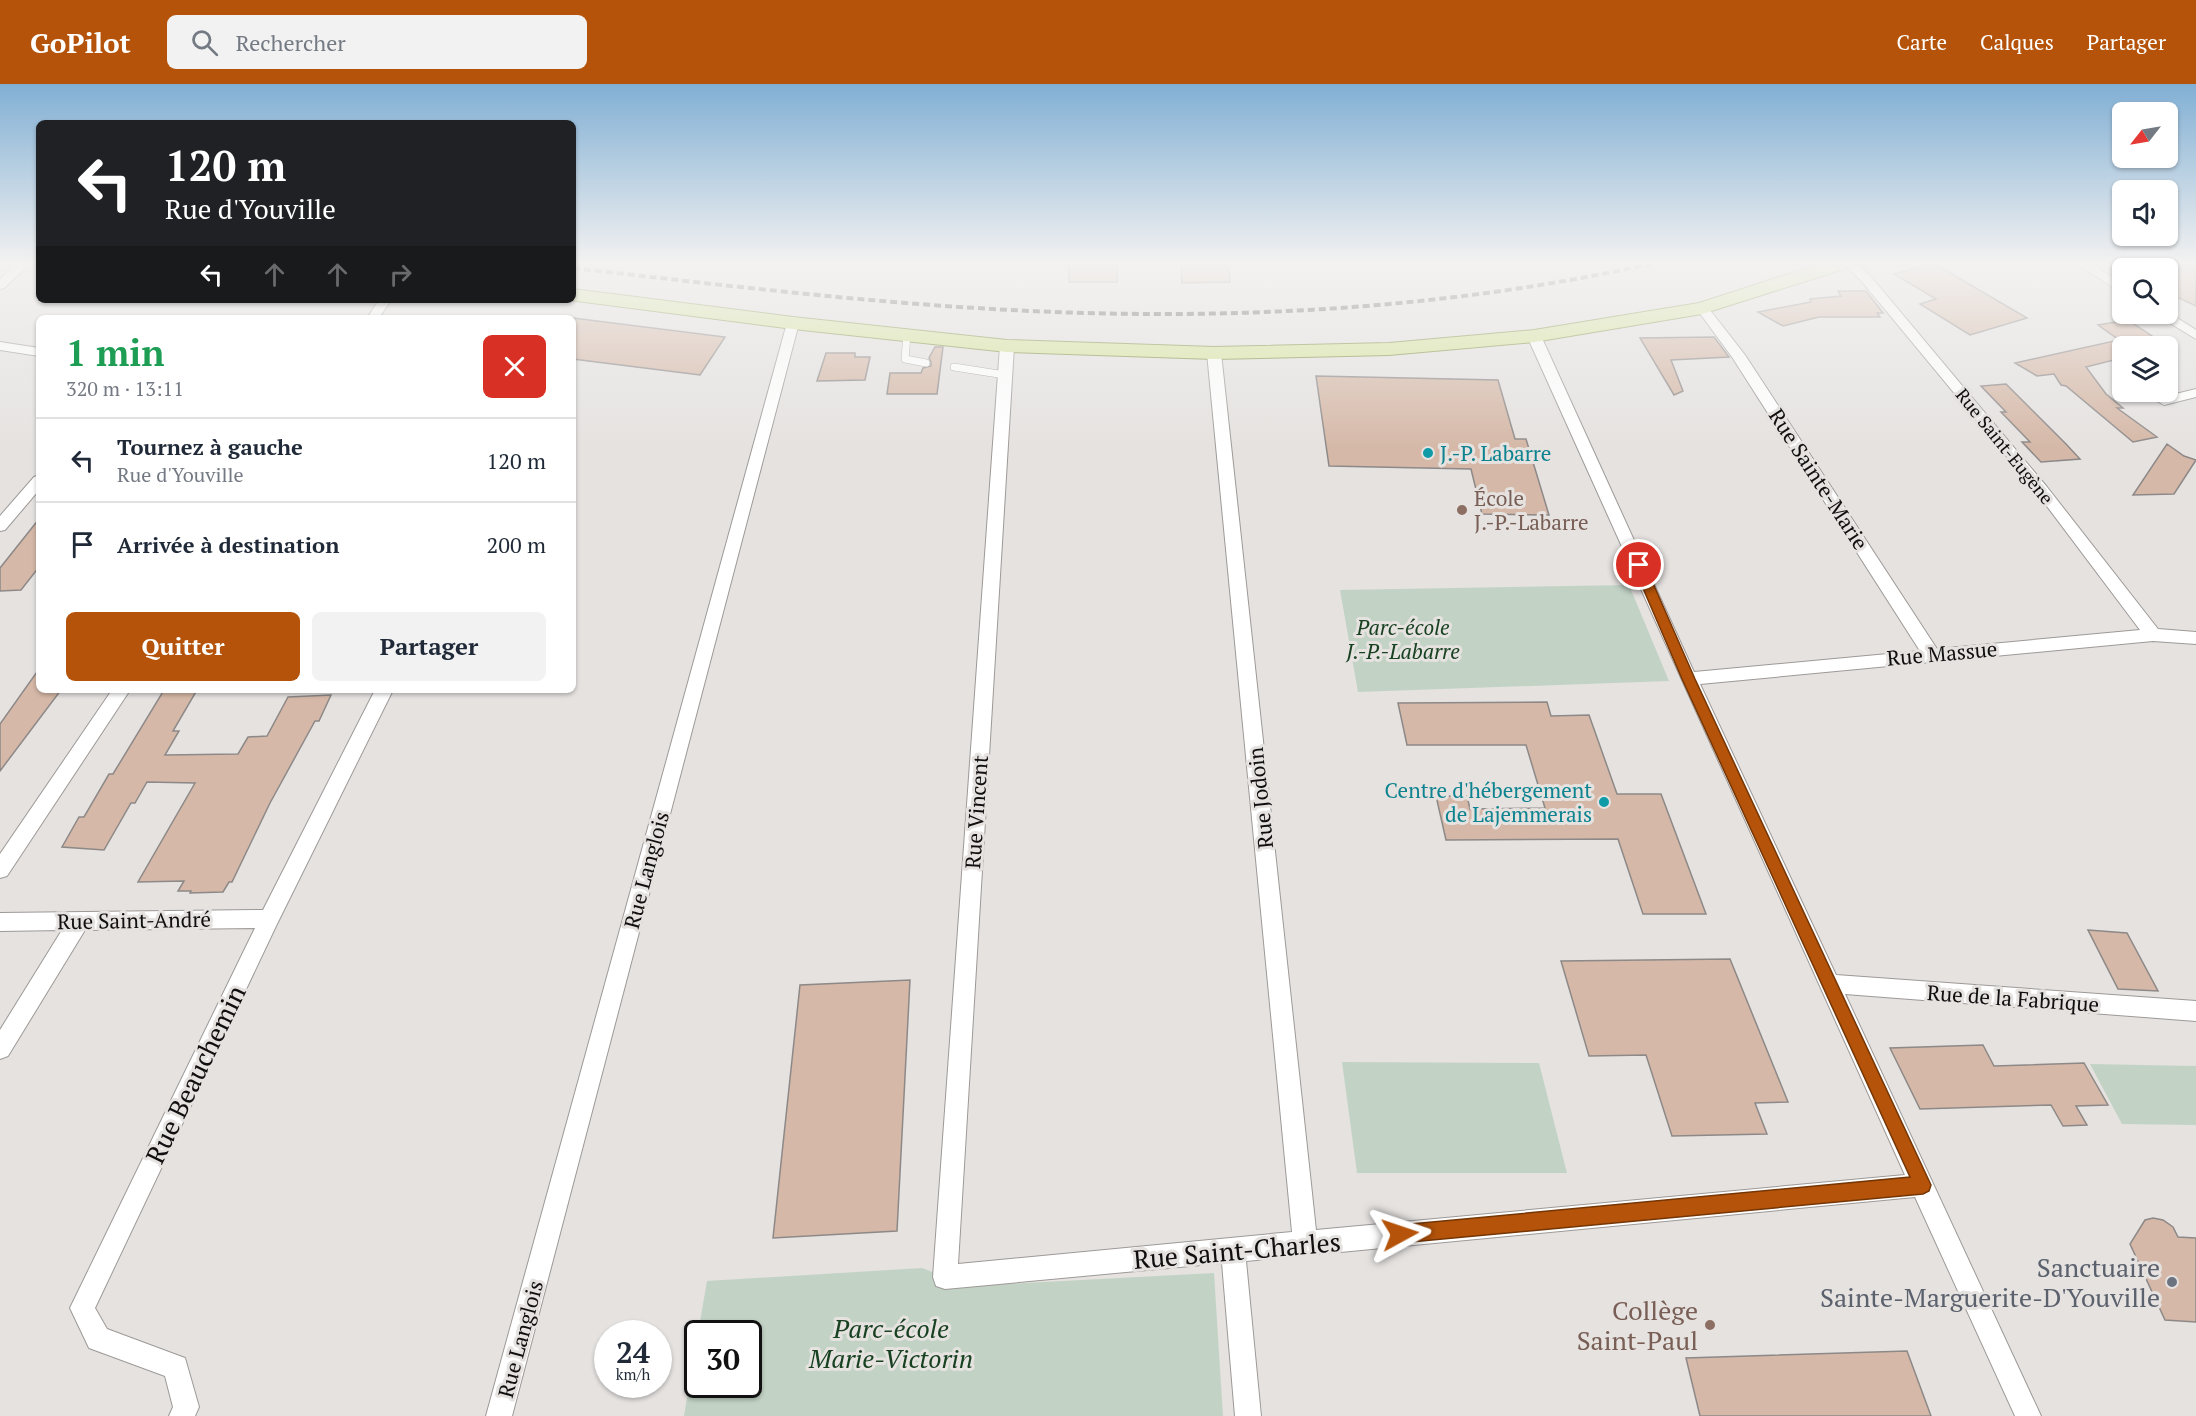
<!DOCTYPE html>
<html lang="fr">
<meta charset="utf-8">
<style>
body{margin:0;font-family:"PT Serif",serif;background:#f2f2f3;color:#1f2937;height:100vh;display:flex;flex-direction:column;font-size:22px;white-space:nowrap}
*{box-sizing:border-box;margin:0}
p{font-size:20px;color:#747a83}
.icon{flex:none;width:33px;height:33px;fill:none;stroke:currentColor;stroke-width:2;stroke-linecap:round;stroke-linejoin:round}
.map{position:relative;flex:1;overflow:hidden}
.panel{position:absolute;left:36px;top:231px;width:540px;height:378px;display:flex;flex-direction:column;background:#fff;border-radius:9px;box-shadow:0 2px 4px #0004}
.panel>*{flex:none}
.hud{position:absolute;left:36px;top:36px;width:540px;height:183px;border-radius:9px;box-shadow:0 2px 4px #0004;background:#202124;color:#fff;overflow:hidden}
.needle{width:39px;rotate:239deg}
.buttons{position:absolute;left:2112px;top:18px;display:grid;gap:12px}
.buttons a{display:grid;place-items:center;width:66px;height:66px;border-radius:9px;background:#fff;box-shadow:0 2px 4px #0004;font-size:30px}
.speed{position:absolute;left:594px;top:1236px;display:flex;gap:12px;font-size:30px;font-weight:700;text-align:center}
.speed>*{display:grid;place-content:center;width:78px;height:78px;border-radius:50%;background:#fff;box-shadow:0 2px 4px #0004;line-height:1}
.speed small{font-size:15px;font-weight:400}
.speed .limit{border:3px solid #111;border-radius:9px;background:#fff;color:#111}
.pin{position:absolute;display:grid;place-items:center;width:51px;height:51px;color:#fff;margin:-26px;border:3px solid #fff;border-radius:50%;box-shadow:0 2px 6px #0007}
.me{position:absolute;width:66px;margin:-33px;rotate:85deg;stroke-linejoin:round;filter:drop-shadow(0 0 4px #0008)}
.turn{display:flex;align-items:center;gap:21px;height:126px;padding:0 30px;font-size:27px}
.turn .icon{width:78px;height:78px;stroke-width:2.5}
.turn b{display:block;font-size:42px;line-height:51px}
.lanes{display:flex;align-items:center;height:57px;padding:0 30px;background:#0003;justify-content:center;gap:30px;direction:ltr}
.lanes .off{opacity:.35}
.round{display:grid;place-items:center;flex:none;width:63px;height:63px;border-radius:9px;background:#f2f2f3}
.headline{display:flex;align-items:center;justify-content:space-between;height:102px;padding:0 30px}
h1{font-size:36px;font-weight:800;line-height:45px;color:#1e9e55}
.primary-button{display:flex;gap:12px;margin-top:auto;padding:12px 30px}
.primary-button a{flex:1;height:69px;border-radius:9px;background:#b45309;color:#fff;font-size:24px;font-weight:800;line-height:69px;text-align:center}
.primary-button a+a{background:#f2f2f3;color:#1f2937}
ul{padding:0;list-style:none}
li{display:flex;align-items:center;gap:18px;height:84px;padding:0 30px;border-top:2px solid #e0e1e3}
li div{flex:1}
li b{display:block;font-size:22px}
li em{font-style:normal}
header{display:flex;align-items:center;gap:36px;box-sizing:border-box;height:84px;padding:0 30px;background:#b45309;color:#fff}
header strong{font-size:28px}
nav{display:flex;gap:33px;margin-inline-start:auto;font-size:21px}
.search{width:420px;height:54px;background:#f2f2f3;display:flex;align-items:center;gap:15px;box-sizing:border-box;padding:0 21px;border-radius:9px;color:#747a83;font-size:22px}
.map>svg:first-child{display:block}
.green{fill:#c2d3c5}
.building{fill:#d5b8a7;stroke:#8d8988;stroke-width:1.5}
.lines{fill:none;stroke-linecap:round;stroke-linejoin:round}
.lane-casing{stroke:#9d9997;stroke-width:8}
.street-casing{stroke:#9d9997;stroke-width:2}
.primary-casing{stroke:#7f8d3d;stroke-width:2}
.lane{stroke:#fff;stroke-width:7}
.street{fill:#fff;fill-rule:evenodd}
.primary{fill:#d6e49a;fill-rule:evenodd}
.rail{stroke:#565453;stroke-width:4;stroke-dasharray:7 4;stroke-linecap:butt}
.route{fill:#b45309;stroke:#753606;stroke-width:1.5}
.culture-dot{fill:#0f9aa8;stroke:#e5e2e0;stroke-width:2}
.education-dot{fill:#8d6e63;stroke:#e5e2e0;stroke-width:2}
.worship-dot{fill:#6b7280;stroke:#e5e2e0;stroke-width:2}
.labels{text-anchor:middle;dominant-baseline:central;stroke-width:6;stroke-linejoin:round;paint-order:stroke}
.far-street-label{font-size:18px;fill:#100e0e;stroke:#e5e2e0}
.culture-label{font-size:21px;fill:#0d838f;stroke:#e5e2e0;text-anchor:start}
.street-label{font-size:21px;fill:#100e0e;stroke:#e5e2e0}
.education-label{font-size:21px;fill:#785e54;stroke:#e5e2e0;text-anchor:start}
.park-label{font-size:21px;font-style:italic;fill:#184122;stroke:#e5e2e0}
.near-street-label{font-size:26px;fill:#100e0e;stroke:#e5e2e0}
.near-worship-label{font-size:26px;fill:#5b616d;stroke:#e5e2e0;text-anchor:end}
.near-education-label{font-size:26px;fill:#785e54;stroke:#e5e2e0;text-anchor:end}
.near-park-label{font-size:26px;font-style:italic;fill:#184122;stroke:#e5e2e0}
</style>
<header>
<strong>GoPilot</strong>
<div class="search"><svg class="icon" aria-label="search" viewBox="0 0 24 24"><circle cx="10" cy="10" r="6"/><path d="M15 15l6 6"/></svg>Rechercher</div>
<nav><a>Carte</a><a>Calques</a><a>Partager</a></nav>
</header>
<div class="map">
<svg width="2196" height="1332" viewBox="0 0 2196 1332">
<rect width="100%" height="100%" fill="#e5e2e0"/>
<path class="green" d="M1629 501 1669 597 1358 608 1340 506Z
M1342 978 1539 979 1567 1089H1357Z
M2090 980 2196 982V1041L2122 1040Z
M922 1184 969 1202 1214 1189 1223 1332H684L697 1254 698 1300H748V1250L698 1249 707 1197Z"/>
<path class="building" d="M1069 178H1117V198H1069Z
M1181 178H1228L1230 198 1182 199Z
M1933 179 2027 234 1970 251 1920 220 1936 215 1894 190Z
M2185 180 2196 187V222L2168 209V184Z
M1838 207H1866L1883 229H1877L1880 233H1819L1783 242 1758 228 1811 218 1810 215 1841 212Z
M573 234 725 253 700 291 573 275Z
M2128 236 2167 262H2122V274L2086 283 2106 310 2123 324H2117L2157 353 2133 358 2066 302 2061 301 2054 290 2037 292 2015 279 2119 256 2098 241Z
M1714 253 1729 273 1671 276 1683 307 1674 311 1640 254Z
M935 263H943L937 310H887L890 289H921L923 284 931 282V278L929 274Z
M826 269H855V273H870L865 296 817 297Z
M1316 292 1498 296 1515 355H1526L1549 431 1482 430 1471 385 1329 382Z
M2006 300 2066 360 2080 375 2041 378 2022 358H2030L2001 328H2006L1981 302Z
M2167 360 2184 372 2196 376 2174 410 2133 411Z
M39 435V483L21 506 0 507V484Z
M39 585V606H61L0 687V640Z
M164 606H197L173 647H179L165 671 238 670 248 653 267 652 288 613 331 611 319 637H315L270 719 232 798H229L223 808 190 809 191 807H178L184 797 138 798 195 699 147 698 135 719H131L104 766 62 763 79 733H84L109 690H113Z
M1547 618 1551 632 1589 631 1617 710H1661L1706 830H1643L1618 755 1446 756 1436 712H1467L1470 725 1545 724 1526 661H1407L1398 619Z
M2088 846 2127 849 2158 907 2118 905Z
M1730 875 1788 1018 1755 1019 1767 1050 1672 1052 1646 971 1589 972 1561 877Z
M910 896 897 1147 773 1154 800 901Z
M1983 961 1994 982 2084 979 2108 1021 2076 1022 2087 1041 2063 1042 2051 1021 1920 1025 1890 964Z
M2153 1134 2163 1136 2173 1143 2178 1153 2196 1154V1238L2165 1236 2130 1160 2145 1136Z
M1907 1267 1931 1332H1700L1686 1274Z"/>
<g class="lines">
<g class="lane-casing">
<path id="lane" d="M907 251 905 275 926 279
M954 283 1005 291"/>
</g>
<g class="street-casing">
<path id="street" d="M18 178H32L4 204 0 205V195Z
M1843 178H1856L1872 194 2047 403 2158 545 2196 548V560L2153 557 1700 600 1836 891 2196 917V937L1845 910 2041 1332H2015L1915 1113 1246 1177 1261 1332H1235L1222 1179 945 1205 936 1202 933 1193 1000 262 1007 258 1014 262 958 1180 1292 1148 1207 269 1214 265 1221 269 1316 1146 1905 1091 1527 252 1534 248 1541 252 1694 588 1920 567 1732 273 1696 224 1702 220 1706 221 1745 271 1937 565 2140 546 2037 409 1864 200Z
M2074 178H2089L2122 200V209Z
M379 216H391L379 234H367Z
M2168 228 2196 246V255L2155 230Z
M793 235 799 239 512 1332H486L787 239Z
M0 258 39 264V272L0 266Z
M2196 305V313L2164 321 2157 317 2159 314Z
M39 391V406L5 446 0 447V432L34 393Z
M112 606H130L7 792 0 794V770Z
M375 606H393L277 840 95 1224 107 1245 185 1274 199 1323 195 1332H169L173 1323 165 1292 89 1264 70 1224 255 844 85 846 8 972 0 975V946L62 846 0 847V829L263 826Z"/>
</g>
<g class="primary-casing">
<path id="primary" d="M1826 178H1856L1854 182 1702 230 1534 258 1389 271 1214 275 1007 268 793 245 569 216H573V205L793 233 1007 256 1214 263 1389 259 1534 246 1699 219Z"/>
</g>
<use href="#lane" class="lane"/>
<use href="#street" class="street"/>
<use href="#primary" class="primary"/>
<path class="rail" d="M573 184C713 200 853 217 993 225 1215 238 1442 227 1659 178"/>
</g>
<linearGradient id="sky" x2="0" y2="1"><stop stop-color="#81afd4"/><stop offset="0.49" stop-color="#f3f2f1"/><stop offset="1" stop-color="#f3f2f1" stop-opacity="0"/></linearGradient>
<rect width="2196" height="365" fill="url(#sky)"/>
<path class="route" d="M1639 477 1645 481 1695 595 1931 1101 1929 1107 1923 1110 1400 1159 1394 1156 1391 1150 1394 1144 1400 1141 1910 1093 1682 595 1633 481Z"/>
<g class="culture-dot">
<circle cx="1428" cy="369" r="6"/>
<circle cx="1604" cy="718" r="6"/>
</g>
<g class="education-dot">
<circle cx="1462" cy="426" r="6"/>
<circle cx="1710" cy="1241" r="6"/>
</g>
<circle class="worship-dot" cx="2172" cy="1198" r="6"/>
<g class="labels">
<g class="far-street-label">
<text transform="translate(2005 362) rotate(51)">Rue Saint-Eugène</text>
</g>
<g class="culture-label">
<text x="1440" y="369">J.-P. Labarre</text>
<text x="1592" y="706" text-anchor="end">Centre d'hébergement<tspan x="1592" dy="24">de Lajemmerais</tspan></text>
</g>
<g class="street-label">
<text transform="translate(1819 395) rotate(57)">Rue Sainte-Marie</text>
<text transform="translate(1942 569) rotate(-5)">Rue Massue</text>
<text transform="translate(1260 714) rotate(-96)">Rue Jodoin</text>
<text transform="translate(976 728) rotate(-86)">Rue Vincent</text>
<text transform="translate(646 786) rotate(-75)">Rue Langlois</text>
<text transform="translate(134 836) rotate(-1)">Rue Saint-André</text>
<text transform="translate(2013 914) rotate(4)">Rue de la Fabrique</text>
<text transform="translate(520 1255) rotate(-75)">Rue Langlois</text>
</g>
<g class="education-label">
<text x="1474" y="414">École<tspan x="1474" dy="24">J.-P.-Labarre</tspan></text>
</g>
<g class="park-label">
<text x="1403" y="543">Parc-école<tspan x="1403" dy="24">J.-P.-Labarre</tspan></text>
</g>
<g class="near-street-label">
<text transform="translate(195 990) rotate(-64)">Rue Beauchemin</text>
<text transform="translate(1237 1166) rotate(-5)">Rue Saint-Charles</text>
</g>
<g class="near-worship-label">
<text x="2160" y="1183">Sanctuaire<tspan x="2160" dy="30">Sainte-Marguerite-D'Youville</tspan></text>
</g>
<g class="near-education-label">
<text x="1698" y="1226">Collège<tspan x="1698" dy="30">Saint-Paul</tspan></text>
</g>
<g class="near-park-label">
<text x="891" y="1244">Parc-école<tspan x="891" dy="30">Marie-Victorin</tspan></text>
</g>
</g>
</svg>
<div class="buttons">
<a><svg class="needle" viewBox="-14 -14 28 28"><path d="M0-13l5 13h-10z" fill="#e53935"/><path d="M0 13l5-13h-10z" fill="#747a83"/></svg></a>
<a><svg class="icon" aria-label="sound" viewBox="0 0 24 24"><path d="M4 9h4l5-4v14l-5-4H4zM17 9q2 3 0 6"/></svg></a>
<a><svg class="icon" aria-label="search" viewBox="0 0 24 24"><circle cx="10" cy="10" r="6"/><path d="M15 15l6 6"/></svg></a>
<a><svg class="icon" aria-label="layers" viewBox="0 0 24 24"><path d="M12 4l9 5-9 5-9-5zM3 14l9 5 9-5"/></svg></a>
</div>
<div class="speed"><div>24<small>km/h</small></div><div class="limit">30</div></div>
<div class="pin" style="left:1639px;top:481px;background:#d93025"><svg class="icon" aria-label="arrive" viewBox="0 0 24 24"><path d="M6 21V4h12l-3 4 3 4H6"/></svg></div>
<svg class="me" style="left:1400px;top:1150px" viewBox="-20 -20 40 40"><path d="M0-17L14 15 0 8-14 15z" fill="#b45309" stroke="#fff" stroke-width="4"/></svg>
<div class="hud">
<div class="turn"><svg class="icon" aria-label="left" viewBox="0 0 24 24"><path d="M17 20v-9H6M10 6l-5 5 5 5"/></svg><div><b>120 m</b>Rue d'Youville</div></div>
<div class="lanes"><svg class="icon" aria-label="left" viewBox="0 0 24 24"><path d="M17 20v-9H6M10 6l-5 5 5 5"/></svg><svg class="icon off" aria-label="ahead" viewBox="0 0 24 24"><path d="M12 20V5M6 11l6-6 6 6"/></svg><svg class="icon off" aria-label="ahead" viewBox="0 0 24 24"><path d="M12 20V5M6 11l6-6 6 6"/></svg><svg class="icon off" aria-label="right" viewBox="0 0 24 24"><path d="M7 20v-9h11M14 6l5 5-5 5"/></svg></div>
</div>
<section class="panel">
<div class="headline"><div><h1>1 min</h1><p>320 m · 13:11</p></div><a class="round" style="background:#d93025;color:#fff"><svg class="icon" aria-label="close" viewBox="0 0 24 24"><path d="M6 6l12 12M18 6L6 18"/></svg></a></div>
<ul>
<li><svg class="icon" aria-label="left" viewBox="0 0 24 24"><path d="M17 20v-9H6M10 6l-5 5 5 5"/></svg><div><b>Tournez à gauche</b><p>Rue d'Youville</p></div><em>120 m</em></li>
<li><svg class="icon" aria-label="arrive" viewBox="0 0 24 24"><path d="M6 21V4h12l-3 4 3 4H6"/></svg><div><b>Arrivée à destination</b></div><em>200 m</em></li>
</ul>
<div class="primary-button"><a>Quitter</a><a>Partager</a></div>
</section>
</div>
